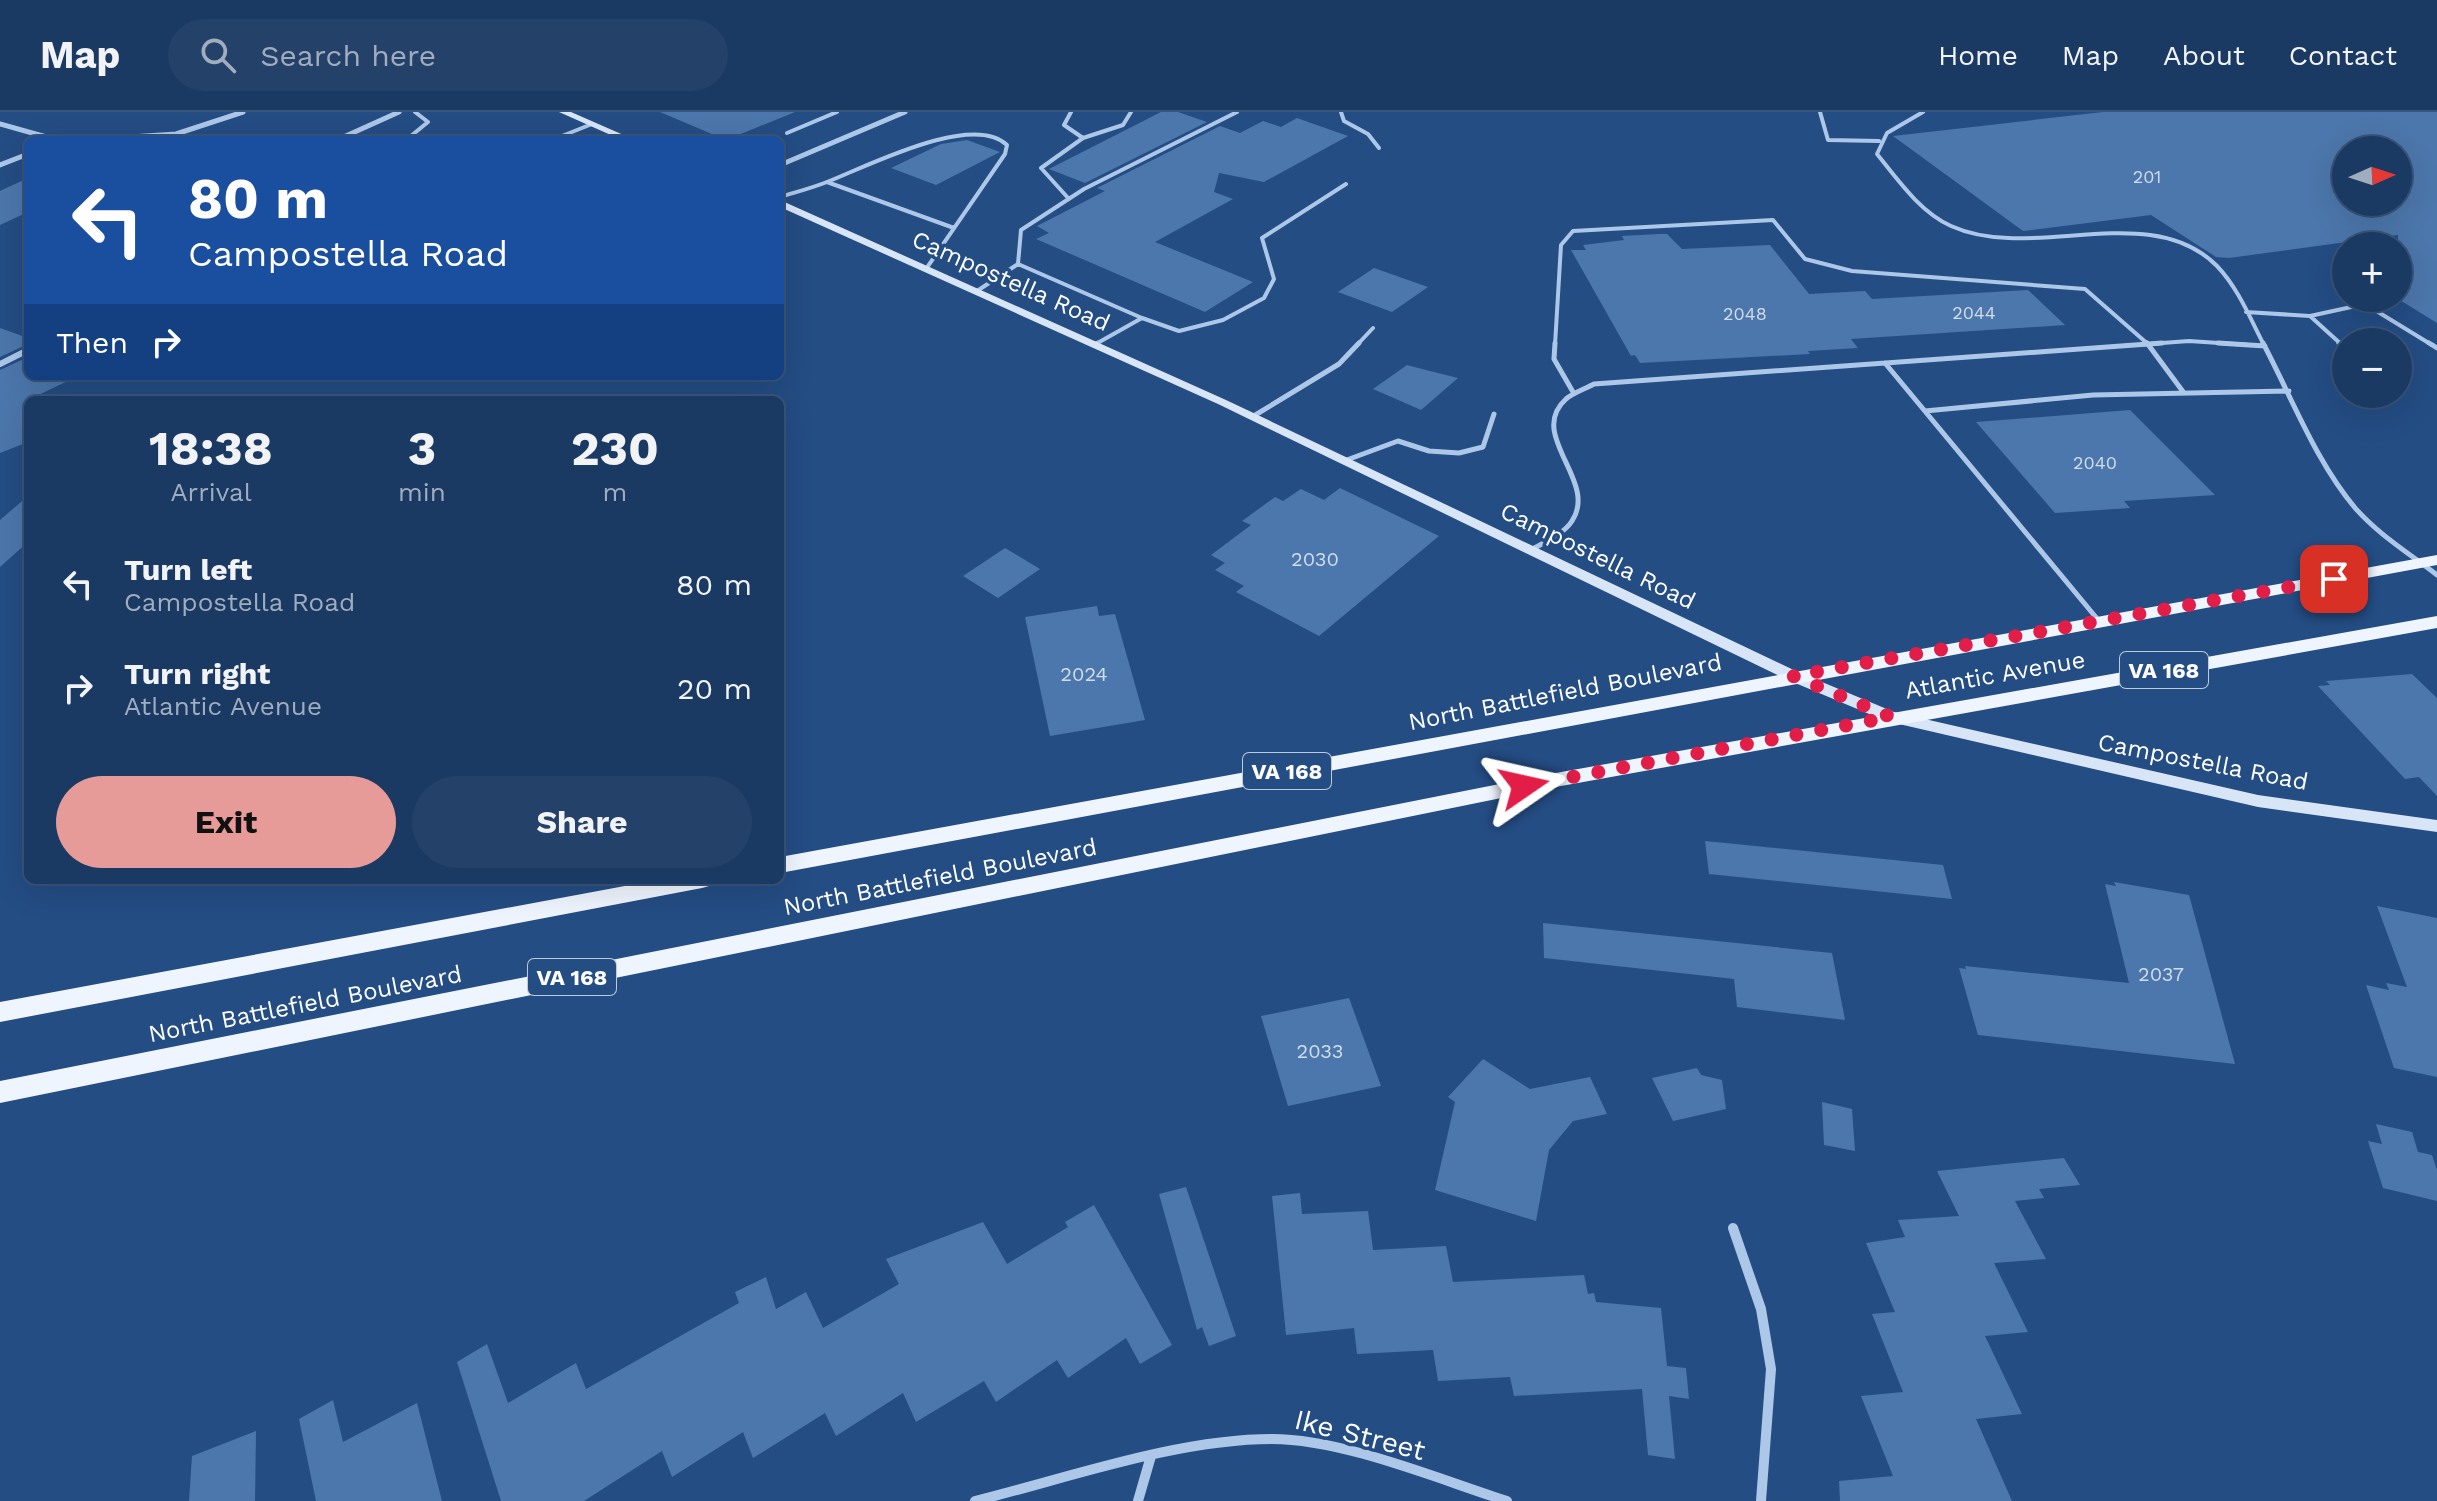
<!DOCTYPE html>
<meta charset="utf-8">
<style>
body{margin:0;font-family:"Work Sans",sans-serif;background:#244169;color:#f1f3f6;height:100vh;display:flex;flex-direction:column;font-size:30px;white-space:nowrap}
*{box-sizing:border-box;margin:0}
p{font-size:26px;color:#a0adbe}
.icon{flex:none;width:44px;height:44px;fill:none;stroke:currentColor;stroke-width:2;stroke-linecap:round;stroke-linejoin:round}
.map{position:relative;flex:1;overflow:hidden}
.sheet{position:absolute;left:24px;top:284px;width:760px;height:488px;display:flex;flex-direction:column;background:#1b3a63;border-radius:12px;box-shadow:0 8px 32px #0002,0 0 0 2px #395478}
.sheet>*{flex:none}
.top-card{position:absolute;left:24px;top:24px;width:760px;height:244px;border-radius:12px;box-shadow:0 8px 32px #0002,0 0 0 2px #395478;background:#1a4fa0;color:#fff;overflow:hidden}
.needle{width:52px;rotate:87deg}
.buttons{position:absolute;left:2332px;top:24px;display:grid;gap:16px}
.buttons a{display:grid;place-items:center;width:80px;height:80px;border-radius:50%;background:#1b3a63;box-shadow:0 8px 32px #0002,0 0 0 2px #395478;font-size:40px}
.pin{position:absolute;display:grid;place-items:center;width:68px;height:68px;color:#fff;margin:-34px;border-radius:16px;box-shadow:0 4px 12px #0006}
.me{position:absolute;width:88px;margin:-44px;rotate:79deg;stroke-linejoin:round;filter:drop-shadow(0 0 6px #0008)}
.turn{display:flex;align-items:center;gap:28px;height:168px;padding:0 32px;font-size:36px}
.turn .icon{width:104px;height:104px;stroke-width:2.5}
.turn b{display:block;font-size:56px;line-height:68px}
.then{display:flex;align-items:center;height:76px;padding:0 32px;background:#0003;gap:16px;font-size:30px}
.eta{display:flex;justify-content:space-evenly;align-items:center;height:136px;text-align:center}
.eta b{font-size:48px;font-weight:700;line-height:56px}
.button{display:flex;gap:16px;margin-top:auto;padding:16px 32px}
.button a{flex:1;height:92px;border-radius:48px;background:#e69b98;color:#111;font-size:32px;font-weight:700;line-height:92px;text-align:center}
.button a+a{background:#244169;color:#f1f3f6}
ul{padding:0;list-style:none}
li{display:flex;align-items:center;gap:24px;height:104px;padding:0 32px}
li div{flex:1}
li b{display:block;font-size:30px}
li em{font-style:normal}
header{display:flex;align-items:center;gap:48px;box-sizing:border-box;height:112px;padding:0 40px;background:#1b3a63;border-bottom:2px solid #395478}
header strong{font-size:38px}
nav{display:flex;gap:44px;margin-inline-start:auto;font-size:28px}
.search{width:560px;height:72px;background:#244169;display:flex;align-items:center;gap:20px;box-sizing:border-box;padding:0 28px;border-radius:44px;color:#a0adbe;font-size:30px}
.map>svg:first-child{display:block}
.building{fill:#4c77ac;fill-rule:evenodd}
.lines{fill:none;stroke-linecap:round;stroke-linejoin:round}
.service-far1{stroke:#adc7e8;stroke-width:4}
.service{stroke:#adc7e8;stroke-width:5}
.minor-far2{stroke:#adc7e8;stroke-width:5}
.minor-far1{stroke:#adc7e8;stroke-width:6}
.minor{stroke:#adc7e8;stroke-width:10}
.secondary{fill:#d7e5f7;fill-rule:evenodd}
.primary{fill:#eff5fe;fill-rule:evenodd}
.route{stroke:#e11d48;stroke-width:14;stroke-dasharray:0 25.2}
.labels{text-anchor:middle;dominant-baseline:central;stroke-width:7;stroke-linejoin:round;paint-order:stroke}
.far-number-label{font-size:18px;fill:#d2ddea}
.number-label{font-size:20px;fill:#d2ddea}
.shield{fill:#244d84;stroke:#bdcada;stroke-width:2}
.shield-label{font-size:22px;font-weight:bold;fill:#fff}
.street-label{font-size:24px;fill:#fff;stroke:#244d84}
.near-street-label{font-size:28px;fill:#fff;stroke:#244d84}
</style>
<header>
<strong>Map</strong>
<div class="search"><svg class="icon" aria-label="search" viewBox="0 0 24 24"><circle cx="10" cy="10" r="6"/><path d="M15 15l6 6"/></svg>Search here</div>
<nav><a>Home</a><a>Map</a><a>About</a><a>Contact</a></nav>
</header>
<div class="map">
<svg width="2437" height="1389" viewBox="0 0 2437 1389">
<rect width="100%" height="100%" fill="#244d84"/>
<path class="building" d="M660 0H795L726 28Z
M1161 0H1178L1207 10 1085 71 1049 57Z
M2103 0H2437V211L2398 187V123L2229 146 2216 145 2151 103 2023 119 1893 24ZM2346 38H2398V90H2346Z
M1297 6 1348 24 1264 70 1219 61 1214 80 1233 87 1155 130 1253 170 1205 200 1036 127 1049 121 1037 114 1105 79 1097 76 1220 14 1240 21 1263 9 1281 15Z
M967 28 1000 40 936 73 891 56 941 32Z
M28 66V100L0 113V79Z
M1659 122H1667L1682 137 1770 133 1809 182 1865 179 1872 187 2028 178 2065 213 1851 227 1858 236 1808 239 1810 242 1640 251 1635 243 1631 244 1571 138H1586L1583 133 1624 128 1622 124Z
M1374 156 1428 175 1392 200 1338 180Z
M0 216 28 226V232L0 245Z
M28 245V264H78L28 288V330L0 341V258Z
M1407 253 1426 258 1458 266 1421 298 1373 277Z
M2130 298 2215 383 2124 389 2130 396 2055 401 1976 310Z
M1340 376 1439 424 1319 524 1236 480 1244 474 1215 458 1225 451 1211 443 1251 413 1242 409 1275 385 1283 389 1301 377 1324 388Z
M28 384V430L0 455V408Z
M1005 436 1040 457 998 486 963 464Z
M1097 494 1099 504 1115 502 1145 608 1050 624 1025 505Z
M2412 562 2437 586V684L2419 665 2405 667 2318 574 2330 573 2326 569Z
M1705 729 1943 753 1952 787 1709 762Z
M2114 770 2189 783 2235 952 1978 923 1959 856 1966 857 1965 854 2129 871 2105 772 2116 774Z
M2377 794 2437 806V965L2394 956 2366 873 2389 878 2386 871 2407 875Z
M1543 811 1832 841 1845 908 1737 895 1734 867 1544 846Z
M1349 886 1381 974 1288 994 1261 904Z
M1483 947 1530 977 1590 965 1607 1002 1573 1009 1549 1038 1536 1109 1435 1078 1455 990 1448 985Z
M1697 956 1701 963 1722 968 1726 997 1673 1009 1652 966Z
M1822 990 1852 997 1855 1039 1824 1033Z
M2376 1012 2412 1020 2418 1040 2432 1043 2437 1058V1089L2383 1076 2368 1029 2382 1032Z
M2064 1046 2080 1073 2039 1077 2044 1086 2015 1089 2046 1147 1994 1151 2028 1220 1985 1224 2022 1302 1976 1307 2012 1389H1840L1839 1369 1893 1364 1861 1284 1903 1280 1872 1202 1895 1200 1866 1131 1905 1125 1898 1108 1959 1104 1937 1059Z
M1186 1075 1236 1224 1209 1234 1202 1215 1197 1218 1159 1082Z
M1300 1081 1302 1102 1368 1099 1373 1138 1446 1134 1453 1170 1584 1163 1588 1182 1594 1181 1596 1190 1661 1196 1667 1254 1686 1256 1689 1287 1669 1284 1675 1347 1648 1343 1642 1277 1514 1284 1510 1265 1438 1269 1433 1238 1357 1242 1354 1216 1286 1223 1272 1084Z
M1094 1093 1172 1233 1140 1252 1126 1226 1068 1266 1057 1248 996 1290 984 1269 916 1310 903 1281 836 1324 825 1301 753 1346 743 1320 672 1365 662 1339 584 1389H501L457 1250 487 1232 508 1291 576 1251 586 1277 739 1191 735 1180 766 1165 776 1197 806 1180 823 1216 899 1172 886 1147 983 1110 1007 1152 1068 1115 1065 1110Z
M333 1288 343 1330 417 1291 442 1389H316L299 1307Z
M256 1319 255 1389H189L192 1344Z"/>
<g class="lines">
<path class="service-far1" d="M1071 0 1064 13 1083 26
M1341 0 1344 9 1368 22 1379 36
M1820 0 1828 28 1879 29
M1923 0 1887 21 1877 42C1898 68 1920 100 1951 114 2033 151 2150 86 2217 154 2238 176 2250 206 2264 233
M787 21 837 0
M406 28 428 10 415 0
M552 28 592 12
M827 70 954 116
M780 85C796 80 812 76 827 70 868 54 972 0 1007 33L1005 42 926 157
M1069 87 1041 56 1083 26 1123 13 1131 0
M1018 152 1142 206
M977 179 1018 152 1021 118 1084 77 1237 0
M2246 200 2310 204 2365 192 2432 233
M2310 204 2342 233
M1094 233 1142 206 1179 219 1223 208 1264 186 1274 167 1262 126 1346 72
M1357 233 1373 216
M1555 233 1561 133 1573 119 1773 108 1805 147 1852 159 2085 177 2149 233
M2135 233 2189 229 2249 233"/>
<path class="service" d="M1555 231 1554 247 1573 280
M2147 231 2184 281
M2218 231 2265 234
M2263 231C2292 286 2316 350 2356 397 2379 423 2410 442 2437 463
M2339 231 2346 237
M2429 231 2437 236
M1094 233 1098 231
M1885 251 2099 509
M1925 299 2093 283 2289 279
M1252 305 1339 252 1359 231
M1344 349 1398 329 1429 339 1459 341 1483 335 1494 302
M1531 438C1544 430 1564 422 1572 409 1599 369 1526 323 1566 287 1573 281 1585 277 1594 272L2162 231"/>
<path class="minor-far2" d="M0 12 57 28
M86 28 176 22 243 0
M337 28 399 0
M0 53 28 42
M780 53 905 0"/>
<path class="minor-far1" d="M0 252 28 238"/>
<path class="minor" d="M1733 1116 1761 1197 1771 1257 1761 1389
M975 1389C1068 1366 1177 1327 1272 1327 1343 1327 1438 1367 1507 1389
M1138 1389 1151 1344"/>
<path class="secondary" d="M559 0H571L635 28H622Z
M780 88 1226 288 1798 560 1894 600 2258 683 2437 708V720L2258 695 1886 609 1788 568 1218 292 780 95Z"/>
<path class="primary" d="M2437 443V453L780 761V745Z
M2437 504V516L1550 676 0 991V969L1550 662Z
M657 768H712L709 774 702 776 0 910V890Z"/>
</g>
<g class="lines">
<path class="route" d="M1524 674 1891 605 1793 564 2334 467"/>
</g>
<g class="labels">
<g class="far-number-label">
<text x="2147" y="64">201</text>
<text x="1974" y="200">2044</text>
<text x="1745" y="201">2048</text>
<text x="2095" y="350">2040</text>
</g>
<g class="number-label">
<text x="1315" y="447">2030</text>
<text x="1084" y="562">2024</text>
<text x="2161" y="862">2037</text>
<text x="1320" y="939">2033</text>
</g>
<g class="shield">
<rect x="2120" y="540" width="88" height="36" rx="6"/>
<rect x="1243" y="641" width="88" height="36" rx="6"/>
<rect x="528" y="847" width="88" height="36" rx="6"/>
</g>
<g class="shield-label">
<text x="2164" y="558">VA 168</text>
<text x="1287" y="659">VA 168</text>
<text x="572" y="865">VA 168</text>
</g>
<g class="street-label">
<text transform="translate(1011 169) rotate(24)">Campostella Road</text>
<text transform="translate(1598 444) rotate(26)">Campostella Road</text>
<text transform="translate(1995 563) rotate(-10)">Atlantic Avenue</text>
<text transform="translate(1565 580) rotate(-11)">North Battlefield Boulevard</text>
<text transform="translate(2203 650) rotate(11)">Campostella Road</text>
<text transform="translate(940 765) rotate(-11)">North Battlefield Boulevard</text>
<text transform="translate(305 892) rotate(-11)">North Battlefield Boulevard</text>
</g>
<g class="near-street-label">
<text transform="translate(1360 1323) rotate(14)">Ike Street</text>
</g>
</g>
</svg>
<div class="buttons">
<a><svg class="needle" viewBox="-14 -14 28 28"><path d="M0-13l5 13h-10z" fill="#e53935"/><path d="M0 13l5-13h-10z" fill="#a0adbe"/></svg></a>
<a>+</a>
<a>−</a>
</div>
<div class="pin" style="left:2334px;top:467px;background:#d93025"><svg class="icon" aria-label="arrive" viewBox="0 0 24 24"><path d="M6 21V4h12l-3 4 3 4H6"/></svg></div>
<svg class="me" style="left:1524px;top:674px" viewBox="-20 -20 40 40"><path d="M0-17L14 15 0 8-14 15z" fill="#e11d48" stroke="#fff" stroke-width="4"/></svg>
<div class="top-card">
<div class="turn"><svg class="icon" aria-label="left" viewBox="0 0 24 24"><path d="M17 20v-9H6M10 6l-5 5 5 5"/></svg><div><b>80 m</b>Campostella Road</div></div>
<div class="then">Then<svg class="icon" aria-label="right" viewBox="0 0 24 24"><path d="M7 20v-9h11M14 6l5 5-5 5"/></svg></div>
</div>
<section class="sheet">
<div class="eta">
<div><b>18:38</b><p>Arrival</p></div>
<div><b>3</b><p>min</p></div>
<div><b>230</b><p>m</p></div>
</div>
<ul>
<li><svg class="icon" aria-label="left" viewBox="0 0 24 24"><path d="M17 20v-9H6M10 6l-5 5 5 5"/></svg><div><b>Turn left</b><p>Campostella Road</p></div><em>80 m</em></li>
<li><svg class="icon" aria-label="right" viewBox="0 0 24 24"><path d="M7 20v-9h11M14 6l5 5-5 5"/></svg><div><b>Turn right</b><p>Atlantic Avenue</p></div><em>20 m</em></li>
</ul>
<div class="button"><a>Exit</a><a>Share</a></div>
</section>
</div>
